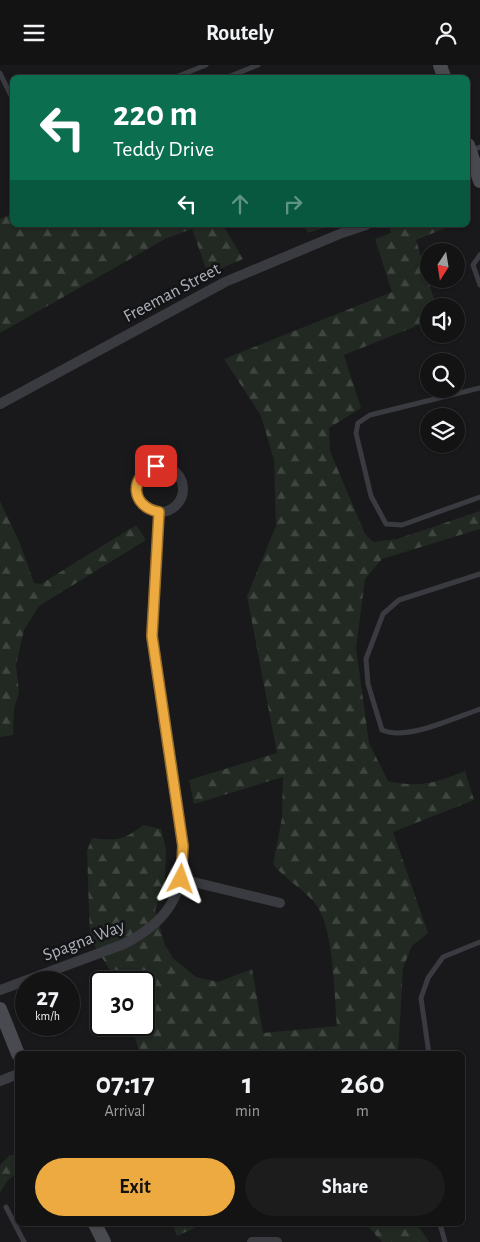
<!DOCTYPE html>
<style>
body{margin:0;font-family:"Alegreya Sans",sans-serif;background:#1c1c1d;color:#f1f3f6;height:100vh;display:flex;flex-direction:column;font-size:19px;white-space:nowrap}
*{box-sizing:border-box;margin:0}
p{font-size:16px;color:#9d9ea0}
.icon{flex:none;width:28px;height:28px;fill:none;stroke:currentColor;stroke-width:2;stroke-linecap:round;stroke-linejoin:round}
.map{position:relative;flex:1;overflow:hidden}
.panel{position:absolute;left:15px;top:986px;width:450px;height:175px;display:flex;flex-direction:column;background:#131314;border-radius:8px;box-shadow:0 1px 4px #0004,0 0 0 1px #323234}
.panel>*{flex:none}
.guide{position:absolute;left:10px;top:10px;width:460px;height:152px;border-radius:8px;box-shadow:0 1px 4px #0004,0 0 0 1px #323234;background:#0b6e4f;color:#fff;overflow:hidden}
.needle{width:32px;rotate:192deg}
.controls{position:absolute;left:420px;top:178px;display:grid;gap:10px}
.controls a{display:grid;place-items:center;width:45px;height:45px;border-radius:50%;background:#131314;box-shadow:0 1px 4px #0004,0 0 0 1px #323234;font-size:25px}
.speed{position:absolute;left:15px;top:906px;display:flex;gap:10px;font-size:25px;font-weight:700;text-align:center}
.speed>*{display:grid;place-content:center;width:65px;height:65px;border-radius:50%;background:#131314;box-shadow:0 1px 4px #0004,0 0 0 1px #323234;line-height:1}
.speed small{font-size:12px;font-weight:400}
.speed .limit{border:2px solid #111;border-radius:8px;background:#fff;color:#111}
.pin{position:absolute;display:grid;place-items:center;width:42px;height:42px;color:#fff;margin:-21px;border-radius:10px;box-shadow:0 2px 8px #0006}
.me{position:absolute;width:55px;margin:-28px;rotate:4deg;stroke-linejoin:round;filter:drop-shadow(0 0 4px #0008)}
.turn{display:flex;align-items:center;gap:18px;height:105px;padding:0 20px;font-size:22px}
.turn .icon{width:65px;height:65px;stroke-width:2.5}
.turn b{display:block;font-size:35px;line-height:42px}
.lanes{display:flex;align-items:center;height:48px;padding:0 20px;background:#0003;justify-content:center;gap:25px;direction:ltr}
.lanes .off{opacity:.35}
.eta{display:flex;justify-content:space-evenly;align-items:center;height:85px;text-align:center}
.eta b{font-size:30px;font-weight:600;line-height:35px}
.action{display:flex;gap:10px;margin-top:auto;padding:10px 20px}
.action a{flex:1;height:58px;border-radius:30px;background:#ecaa40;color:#111;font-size:20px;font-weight:600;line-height:58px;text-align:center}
.action a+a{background:#1c1c1d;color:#f1f3f6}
header{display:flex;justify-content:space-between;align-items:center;height:65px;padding:0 20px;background:#131314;font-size:22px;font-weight:600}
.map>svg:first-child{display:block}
.forest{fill:url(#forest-firs)}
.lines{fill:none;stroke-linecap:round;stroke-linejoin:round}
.lane{stroke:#3a3b40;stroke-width:5}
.street{stroke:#3a3b40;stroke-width:10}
.secondary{stroke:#484a50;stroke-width:14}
.route-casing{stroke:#996e2a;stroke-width:12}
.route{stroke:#ecaa40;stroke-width:9}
.labels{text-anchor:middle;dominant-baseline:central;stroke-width:5;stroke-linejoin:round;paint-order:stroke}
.street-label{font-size:18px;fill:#acb1ba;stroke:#141416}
</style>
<header><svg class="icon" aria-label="menu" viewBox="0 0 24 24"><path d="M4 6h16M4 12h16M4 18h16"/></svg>Routely<svg class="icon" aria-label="person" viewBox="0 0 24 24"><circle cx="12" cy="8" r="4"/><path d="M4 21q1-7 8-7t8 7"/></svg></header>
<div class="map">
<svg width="480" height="1177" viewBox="0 0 480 1177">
<defs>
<pattern id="forest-firs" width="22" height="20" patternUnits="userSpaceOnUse" patternTransform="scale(1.25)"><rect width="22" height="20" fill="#212922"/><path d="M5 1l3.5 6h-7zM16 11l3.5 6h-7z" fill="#3f4640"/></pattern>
</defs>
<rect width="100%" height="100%" fill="#19191b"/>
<path class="forest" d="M12 148V160H223L243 194 208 209 192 164 167 173 0 268V154Z
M304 160H332L308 168Z
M389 160H453L416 175 436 241H429V256L344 290 361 343 329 363 330 386 365 469 373 477 397 474 480 446V464L382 494 365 514 356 583 369 678 388 716C419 723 436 718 465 706L474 735 393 767 428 868 412 881 403 903 398 989H140L131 960H144V918L117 917 90 873 87 786 92 773C116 776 125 775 143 760L161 764 166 784 165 816 155 845 165 880 173 893 196 912 218 917 252 904 263 968 337 961C334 930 334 866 317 841 305 824 286 816 273 799L282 753 283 712 194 739 189 715 277 688 247 531 276 461 274 395 261 351 224 294 392 227 375 174 391 168Z
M0 436 21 481 34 518 41 519 136 460 146 475 39 541 24 565 16 600 19 627 14 644 13 670 0 672Z
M10 1090H17V1108L7 1116 0 1128V1100Z
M172 1159H203L177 1171Z
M366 1159H417L429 1177H382Z"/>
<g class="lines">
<path class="lane" d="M0 8 12 33
M176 12 206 0
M228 12 258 0
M470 86 480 82
M480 190 473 200 480 220
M480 323 370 350 358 358 356 368 371 431 386 459 402 460 480 432
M480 509 399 535 383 549 366 594 368 619 382 665C407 676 454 653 480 644
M429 989 421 933 428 913 443 892 480 877
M6 1142 24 1177
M440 1159 445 1177"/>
<path class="street" d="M0 339 225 217 342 168 366 160
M137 424a23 23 0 1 1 46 0a23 23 0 1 1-46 0Z
M181 814 280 838
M0 925 124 879C167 857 185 830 183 781L151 571 159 447
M0 1016 18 1009
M252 1177H277"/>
<path class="secondary" d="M440 0 444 12
M468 80 480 116
M0 944 18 989
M95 1159 104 1177"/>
</g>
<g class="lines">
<g class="route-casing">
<path id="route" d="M156 401C128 411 131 442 159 447L152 571 183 781 181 814"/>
</g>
<use href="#route" class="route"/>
</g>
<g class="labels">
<g class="street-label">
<text transform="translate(172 228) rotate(-28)">Freeman Street</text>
<text transform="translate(84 876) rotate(-21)">Spagna Way</text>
</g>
</g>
</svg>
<div class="controls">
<a><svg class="needle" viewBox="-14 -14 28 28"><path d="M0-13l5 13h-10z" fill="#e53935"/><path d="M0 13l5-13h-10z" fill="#9d9ea0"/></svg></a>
<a><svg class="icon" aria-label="sound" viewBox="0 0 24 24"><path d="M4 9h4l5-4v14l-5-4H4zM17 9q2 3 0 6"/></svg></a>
<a><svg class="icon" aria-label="search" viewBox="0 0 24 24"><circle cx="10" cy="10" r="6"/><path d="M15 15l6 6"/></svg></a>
<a><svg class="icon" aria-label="layers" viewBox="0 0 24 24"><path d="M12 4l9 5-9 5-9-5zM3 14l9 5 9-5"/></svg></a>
</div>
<div class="speed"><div>27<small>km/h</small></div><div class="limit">30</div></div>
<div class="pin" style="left:156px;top:401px;background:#d93025"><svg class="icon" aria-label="arrive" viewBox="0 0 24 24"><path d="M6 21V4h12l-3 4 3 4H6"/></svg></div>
<svg class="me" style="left:181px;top:814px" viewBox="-20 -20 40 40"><path d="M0-17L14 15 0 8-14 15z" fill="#ecaa40" stroke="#fff" stroke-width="4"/></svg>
<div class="guide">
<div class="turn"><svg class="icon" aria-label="left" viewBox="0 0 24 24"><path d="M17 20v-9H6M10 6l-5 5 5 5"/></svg><div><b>220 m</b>Teddy Drive</div></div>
<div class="lanes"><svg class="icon" aria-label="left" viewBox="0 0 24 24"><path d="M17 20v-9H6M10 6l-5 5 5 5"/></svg><svg class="icon off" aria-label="ahead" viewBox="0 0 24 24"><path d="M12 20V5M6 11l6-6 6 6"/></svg><svg class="icon off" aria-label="right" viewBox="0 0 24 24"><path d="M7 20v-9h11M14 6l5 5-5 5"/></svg></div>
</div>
<section class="panel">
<div class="eta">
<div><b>07:17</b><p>Arrival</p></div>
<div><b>1</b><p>min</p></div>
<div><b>260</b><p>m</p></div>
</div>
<div class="action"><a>Exit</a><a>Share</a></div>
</section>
</div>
